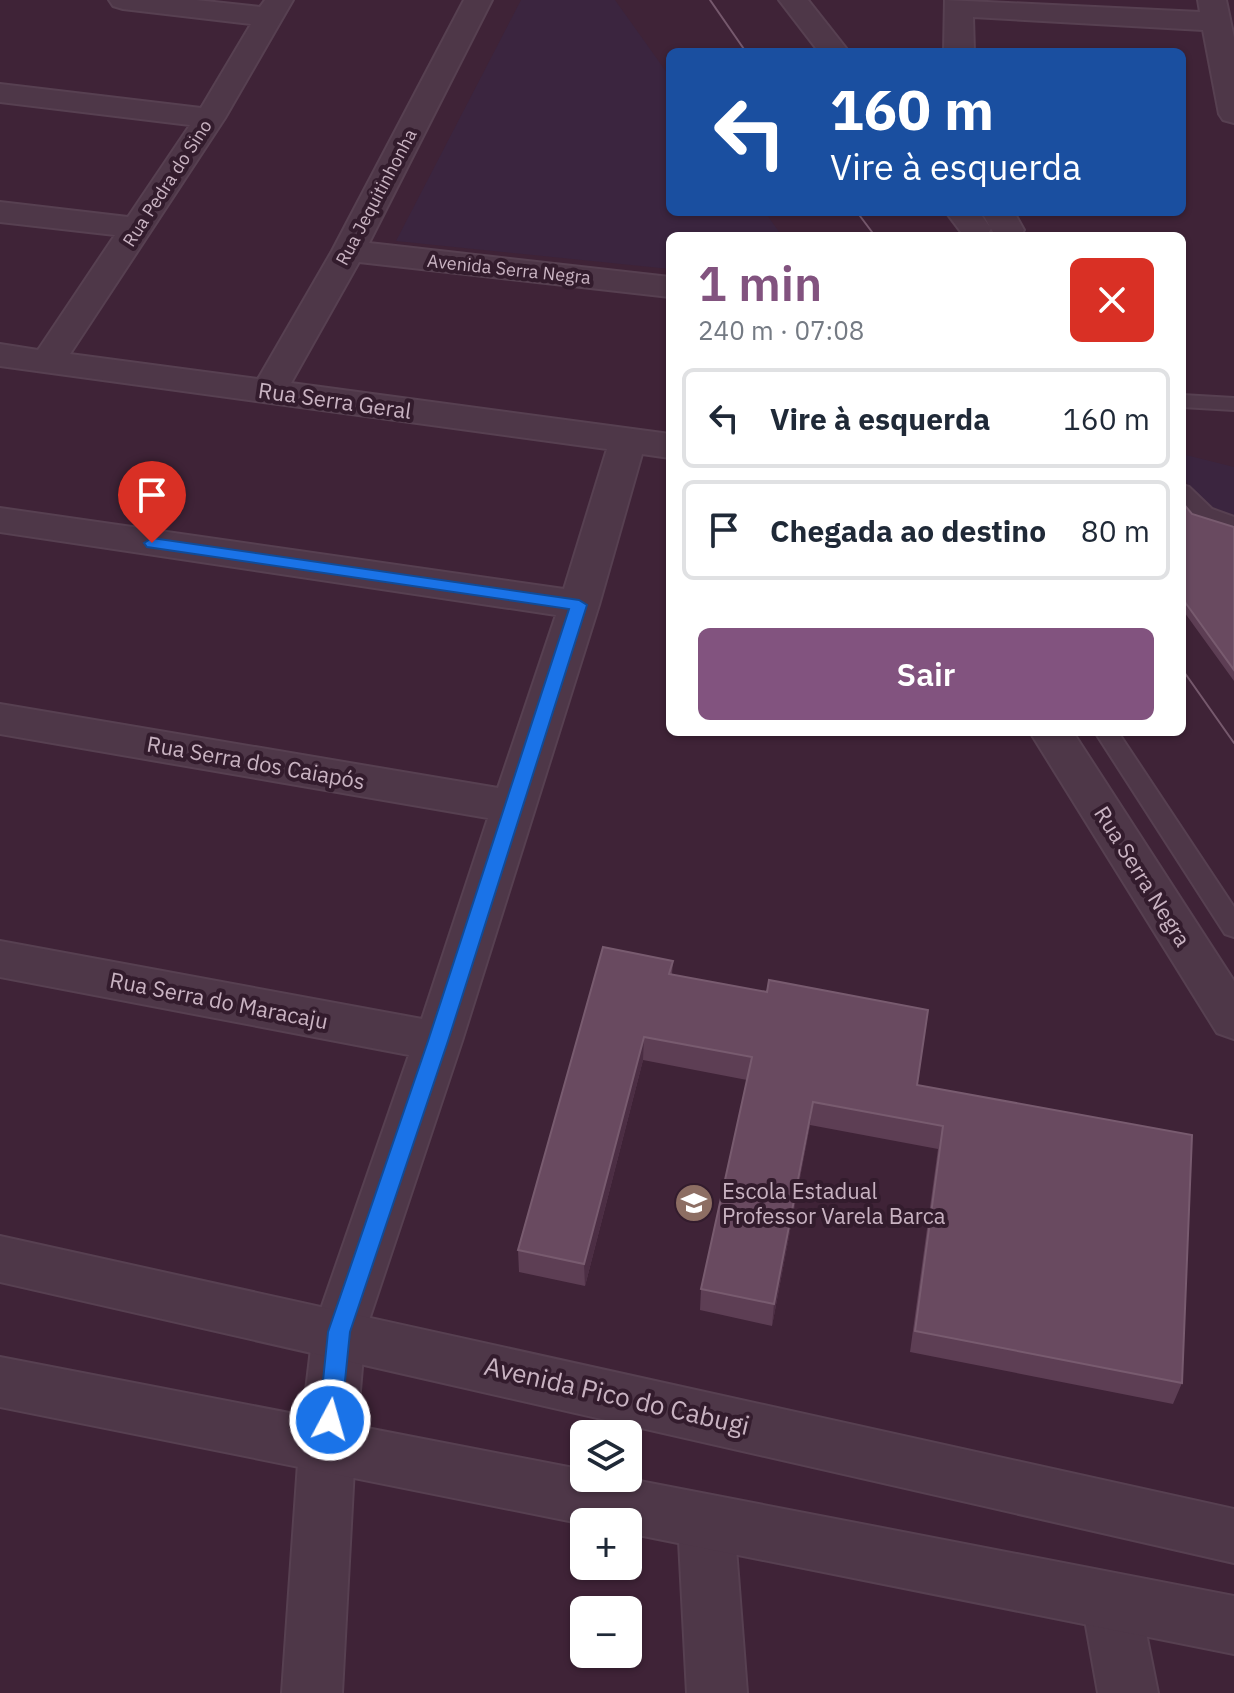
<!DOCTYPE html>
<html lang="pt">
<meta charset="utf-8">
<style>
body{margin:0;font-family:"IBM Plex Sans",sans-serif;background:#f6f6f7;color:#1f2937;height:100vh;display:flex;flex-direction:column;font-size:30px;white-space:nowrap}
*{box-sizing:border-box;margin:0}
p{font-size:26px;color:#747a83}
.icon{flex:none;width:44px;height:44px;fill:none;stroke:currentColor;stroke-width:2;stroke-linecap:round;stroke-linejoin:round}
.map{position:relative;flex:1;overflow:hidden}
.sheet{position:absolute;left:666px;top:232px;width:520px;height:504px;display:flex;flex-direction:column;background:#fff;border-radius:12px;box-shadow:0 2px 6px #0004}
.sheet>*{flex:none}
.hud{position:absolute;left:666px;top:48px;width:520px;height:168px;border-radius:12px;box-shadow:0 2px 6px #0004;background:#1a4fa0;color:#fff;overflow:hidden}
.fabs{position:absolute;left:570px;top:1420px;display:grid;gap:16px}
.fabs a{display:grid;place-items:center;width:72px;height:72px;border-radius:12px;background:#fff;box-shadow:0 2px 6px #0004;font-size:40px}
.pin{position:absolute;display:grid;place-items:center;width:68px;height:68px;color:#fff;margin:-82px -34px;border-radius:50% 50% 50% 0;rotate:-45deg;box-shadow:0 0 8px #0007}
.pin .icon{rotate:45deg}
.me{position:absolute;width:88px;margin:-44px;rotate:6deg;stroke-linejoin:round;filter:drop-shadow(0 0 6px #0008)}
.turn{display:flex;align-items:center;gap:28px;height:168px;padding:0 32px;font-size:36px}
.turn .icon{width:104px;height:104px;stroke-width:2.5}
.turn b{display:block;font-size:56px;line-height:68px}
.round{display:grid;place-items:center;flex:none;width:84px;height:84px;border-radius:12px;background:#f6f6f7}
.headline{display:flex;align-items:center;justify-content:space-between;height:136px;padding:0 32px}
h1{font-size:48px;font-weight:600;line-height:60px;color:#82537f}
.cta{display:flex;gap:16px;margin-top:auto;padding:16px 32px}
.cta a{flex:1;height:92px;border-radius:12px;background:#82537f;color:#fff;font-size:32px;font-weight:600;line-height:92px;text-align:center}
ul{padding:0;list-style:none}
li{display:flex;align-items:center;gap:24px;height:100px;margin:0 16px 12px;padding:0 16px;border:4px solid #e0e1e3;border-radius:12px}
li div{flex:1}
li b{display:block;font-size:30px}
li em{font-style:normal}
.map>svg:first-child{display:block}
.green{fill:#3b253f}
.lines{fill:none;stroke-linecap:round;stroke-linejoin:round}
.service-casing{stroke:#574051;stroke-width:4}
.minor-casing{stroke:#574051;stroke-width:4}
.tertiary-casing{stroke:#574051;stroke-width:4}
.service{fill:#4e3748;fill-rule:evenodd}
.minor{fill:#4e3748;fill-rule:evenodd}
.tertiary{fill:#4e3748;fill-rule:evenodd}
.tram{stroke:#76596d;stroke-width:2}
.wall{fill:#5d3e54}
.shaded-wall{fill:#4c2e44}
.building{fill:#694a60;stroke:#785b6f;stroke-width:2}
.route{fill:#1a73e8;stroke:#114b97;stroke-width:2}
.labels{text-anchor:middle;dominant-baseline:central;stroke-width:8;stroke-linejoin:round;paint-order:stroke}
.far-street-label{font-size:18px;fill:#c9b3c2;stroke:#331c2d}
.street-label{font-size:22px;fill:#c9b3c2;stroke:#331c2d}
.poi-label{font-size:22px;fill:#c9b3c2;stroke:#331c2d;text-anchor:start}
.near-street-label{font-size:26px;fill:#c9b3c2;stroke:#331c2d}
</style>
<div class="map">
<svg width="1234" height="1693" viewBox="0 0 1234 1693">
<rect width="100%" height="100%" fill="#3f2337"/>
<path class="green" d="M521 0H615L670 77V212H765L782 236H670V269L396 241Z
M1182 454 1234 467V518C1199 506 1182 491 1182 454Z"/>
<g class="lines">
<g class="service-casing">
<path id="service" d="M1182 395 1234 398V410L1182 407Z
M1182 485 1189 487 1212 509 1234 517V532L1198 519 1182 504Z
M1095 732H1118L1234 907V937L1225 934Z"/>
</g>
<g class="minor-casing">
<path id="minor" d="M109 0H196L260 7 265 0H293L225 118 70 354 258 379 332 251 464 0H492L369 243 670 277V297L359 262 291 383 670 434V458L642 454 599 605 462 1041 365 1332 355 1449 342 1693H282L299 1449 313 1332 409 1055 0 977V941L422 1019 488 818 0 734V704L498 788 556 615 0 532V508L564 589 607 449 0 366V344L38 350 115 235 0 222V202L128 217 190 125 0 102V84L201 108 251 24 123 9 113 6Z
M779 0H808L849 52H819Z
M945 0 1200 12 1198 0H1226L1234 38V123L1223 120 1219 114 1203 30 973 17 974 52H944Z
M946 212H979L990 227 982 212H1014L1024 230 1020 236H996L991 229 986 236H964Z
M1030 732H1073L1234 981V1039L1217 1033Z
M706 1495 726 1503 734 1522 747 1693H687L678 1522 686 1503Z
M1111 1574 1131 1583 1140 1603 1158 1693H1098L1082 1603 1091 1583Z"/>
</g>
<g class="tertiary-casing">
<path id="tertiary" d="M0 1236 1234 1509V1563L0 1282Z
M0 1357 584 1470V1478H624L1234 1596V1654L628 1533V1522L584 1524 0 1407Z"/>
</g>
<use href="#service" class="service"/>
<use href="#minor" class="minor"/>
<use href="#tertiary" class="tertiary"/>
<path class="tram" d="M710 0 746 52
M857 212 875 236
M1182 669 1234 743"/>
</g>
<path class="wall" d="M1182 502 1192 514 1234 527V681L1182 609Z
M673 961 672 974 917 1085 1182 1383 1173 1404 910 1352 938 1149 810 1125 772 1326 700 1310 701 1289 747 1080 643 1060 585 1286 519 1272 518 1250Z"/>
<path class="shaded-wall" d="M644 1037 643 1060 585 1286 584 1264Z
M813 1102 810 1125 772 1326 774 1304Z"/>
<path class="building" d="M1182 502 1192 514 1234 527V670L1182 598Z
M603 947 673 961 669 974 767 992 769 980 928 1010 917 1085 1192 1135 1182 1383 915 1331 943 1126 813 1102 774 1304 701 1289 752 1057 644 1037 584 1264 518 1250Z"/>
<path class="route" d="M152 538 579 600 587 605 448 1041 350 1332 341 1420 338 1427 330 1430 322 1427 319 1420 328 1332 428 1041 569 609 147 547 144 543Z"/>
<defs>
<g id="school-disc" transform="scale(2)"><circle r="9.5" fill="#8d6e63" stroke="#331c2d"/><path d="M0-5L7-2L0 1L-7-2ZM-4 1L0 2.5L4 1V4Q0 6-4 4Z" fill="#fff"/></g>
</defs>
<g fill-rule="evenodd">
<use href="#school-disc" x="694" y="1203"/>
</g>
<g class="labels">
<g class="far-street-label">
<text transform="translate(167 183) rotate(-57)">Rua Pedra do Sino</text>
<text transform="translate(376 197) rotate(-62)">Rua Jequitinhonha</text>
<text transform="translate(509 269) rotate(6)">Avenida Serra Negra</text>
</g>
<g class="street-label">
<text transform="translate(335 400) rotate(8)">Rua Serra Geral</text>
<text transform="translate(256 762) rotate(10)">Rua Serra dos Caiapós</text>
<text transform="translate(1143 876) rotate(58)">Rua Serra Negra</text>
<text transform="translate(219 1000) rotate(11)">Rua Serra do Maracaju</text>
</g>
<g class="poi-label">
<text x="722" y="1190">Escola Estadual<tspan x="722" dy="25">Professor Varela Barca</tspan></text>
</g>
<g class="near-street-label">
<text transform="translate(617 1395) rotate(13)">Avenida Pico do Cabugi</text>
</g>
</g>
</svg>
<div class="fabs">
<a><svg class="icon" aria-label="layers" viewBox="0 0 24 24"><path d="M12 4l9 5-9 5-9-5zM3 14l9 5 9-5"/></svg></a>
<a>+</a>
<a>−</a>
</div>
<div class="pin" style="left:152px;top:543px;background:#d93025"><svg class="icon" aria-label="arrive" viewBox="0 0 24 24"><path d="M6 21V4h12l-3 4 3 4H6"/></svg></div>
<svg class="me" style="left:330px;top:1420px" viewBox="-20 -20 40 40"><circle r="17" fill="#1a73e8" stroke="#fff" stroke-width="3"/><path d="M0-11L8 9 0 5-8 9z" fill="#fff"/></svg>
<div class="hud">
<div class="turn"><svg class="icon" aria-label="left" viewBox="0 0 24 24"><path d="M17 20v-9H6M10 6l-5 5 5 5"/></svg><div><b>160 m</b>Vire à esquerda</div></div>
</div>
<section class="sheet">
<div class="headline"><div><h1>1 min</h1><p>240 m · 07:08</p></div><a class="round" style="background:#d93025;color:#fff"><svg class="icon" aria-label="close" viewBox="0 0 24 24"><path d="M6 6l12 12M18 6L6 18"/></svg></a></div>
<ul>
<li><svg class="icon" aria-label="left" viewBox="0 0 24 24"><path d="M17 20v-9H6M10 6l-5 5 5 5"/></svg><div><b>Vire à esquerda</b></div><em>160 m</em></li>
<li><svg class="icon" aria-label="arrive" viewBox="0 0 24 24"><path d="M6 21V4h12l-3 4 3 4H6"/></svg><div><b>Chegada ao destino</b></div><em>80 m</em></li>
</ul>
<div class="cta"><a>Sair</a></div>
</section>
</div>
